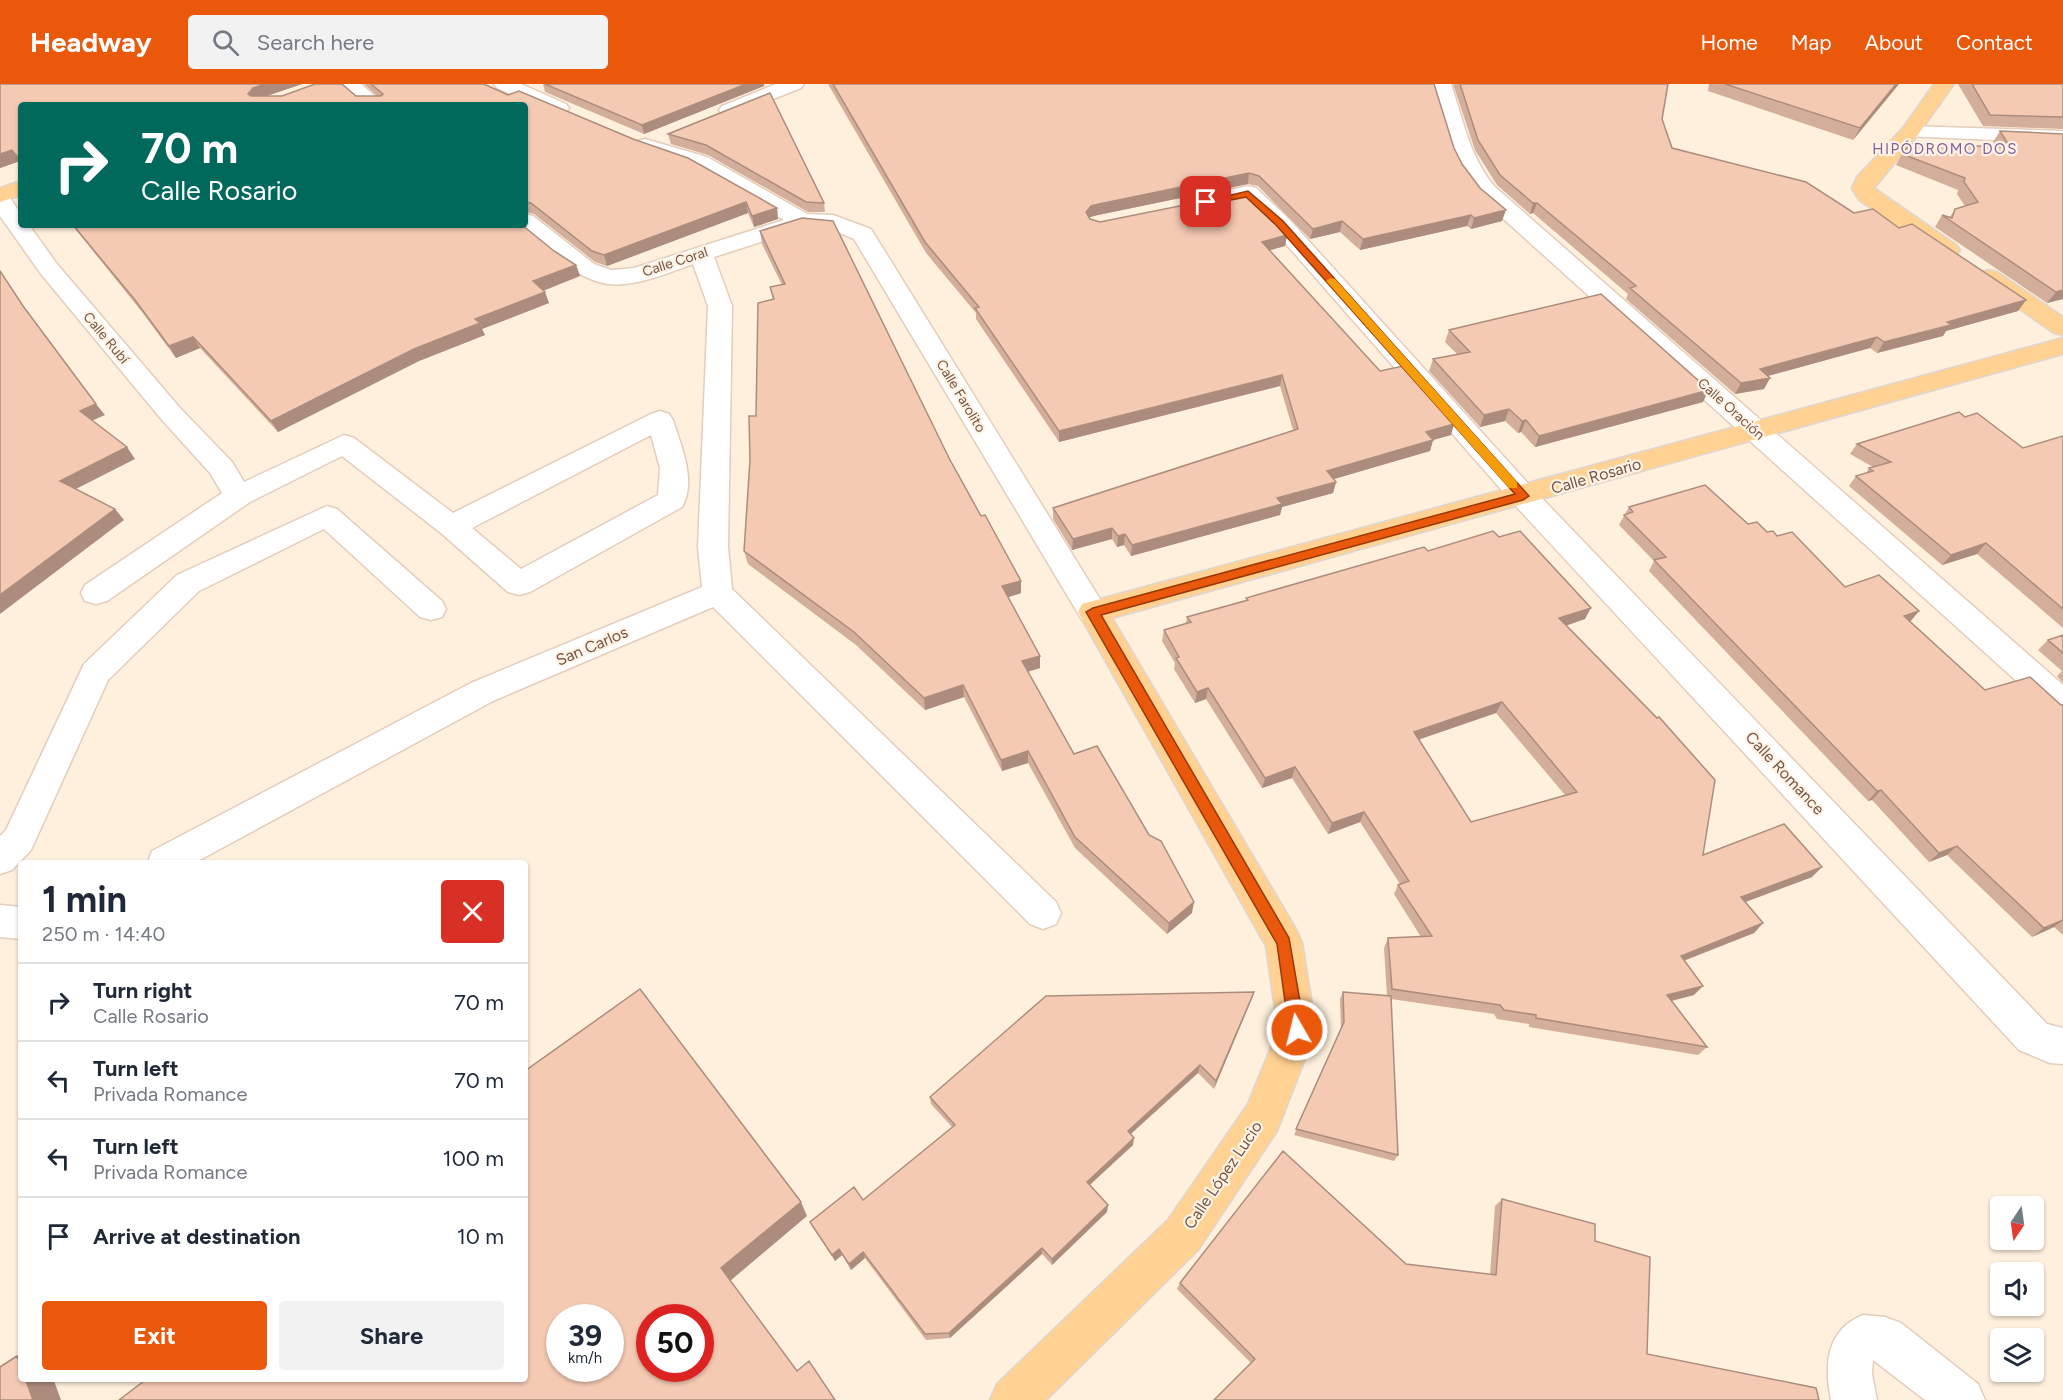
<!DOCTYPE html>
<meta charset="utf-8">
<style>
body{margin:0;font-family:Figtree,sans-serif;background:#f2f2f3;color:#1f2937;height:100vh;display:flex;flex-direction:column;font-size:22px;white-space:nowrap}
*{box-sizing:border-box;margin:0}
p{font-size:20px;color:#747a83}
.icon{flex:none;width:33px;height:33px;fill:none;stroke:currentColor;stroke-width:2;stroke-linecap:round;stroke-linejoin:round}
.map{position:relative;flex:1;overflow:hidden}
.drawer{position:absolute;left:18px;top:776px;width:510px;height:522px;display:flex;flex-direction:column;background:#fff;border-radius:6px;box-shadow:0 2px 4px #0004}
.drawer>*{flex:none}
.hud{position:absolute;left:18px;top:18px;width:510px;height:126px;border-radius:6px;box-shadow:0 2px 4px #0004;background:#00695c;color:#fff;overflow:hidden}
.needle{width:39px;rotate:193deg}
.tools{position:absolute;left:1990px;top:1112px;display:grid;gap:12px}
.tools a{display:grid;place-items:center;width:54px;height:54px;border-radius:6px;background:#fff;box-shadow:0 2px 4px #0004;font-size:30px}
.speed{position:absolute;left:546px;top:1220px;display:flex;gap:12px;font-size:30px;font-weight:700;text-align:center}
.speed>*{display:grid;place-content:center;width:78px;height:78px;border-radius:50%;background:#fff;box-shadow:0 2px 4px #0004;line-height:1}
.speed small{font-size:15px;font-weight:400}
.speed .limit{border:9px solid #d22;background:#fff;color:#111}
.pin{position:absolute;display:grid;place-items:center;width:51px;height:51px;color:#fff;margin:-26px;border-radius:12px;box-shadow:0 3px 9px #0006}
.me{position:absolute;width:66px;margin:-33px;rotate:352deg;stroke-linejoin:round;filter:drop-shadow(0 0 4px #0008)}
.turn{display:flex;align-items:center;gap:21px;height:126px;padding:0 24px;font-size:27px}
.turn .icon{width:78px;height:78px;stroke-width:2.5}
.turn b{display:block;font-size:42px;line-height:51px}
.round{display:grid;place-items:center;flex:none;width:63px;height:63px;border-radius:6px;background:#f2f2f3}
.summary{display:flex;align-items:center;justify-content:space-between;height:102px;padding:0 24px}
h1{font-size:36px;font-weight:700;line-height:45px}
.action{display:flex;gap:12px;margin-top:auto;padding:12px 24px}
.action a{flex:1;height:69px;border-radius:6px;background:#ea580c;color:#fff;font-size:24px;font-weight:700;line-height:69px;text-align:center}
.action a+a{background:#f2f2f3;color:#1f2937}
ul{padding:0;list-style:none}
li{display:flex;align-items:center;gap:18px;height:78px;padding:0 24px;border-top:2px solid #e0e1e3}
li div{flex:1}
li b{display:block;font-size:22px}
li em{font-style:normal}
header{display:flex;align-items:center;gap:36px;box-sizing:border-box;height:84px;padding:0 30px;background:#ea580c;color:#fff}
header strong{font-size:28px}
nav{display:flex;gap:33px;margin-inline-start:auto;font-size:21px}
.search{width:420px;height:54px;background:#f2f2f3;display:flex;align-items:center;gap:15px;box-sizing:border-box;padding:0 21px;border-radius:6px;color:#747a83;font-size:22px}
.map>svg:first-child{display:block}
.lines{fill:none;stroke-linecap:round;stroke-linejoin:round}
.minor-casing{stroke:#e4cdbc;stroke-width:3}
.major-casing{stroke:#ded6d2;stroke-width:3}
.minor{fill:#fff;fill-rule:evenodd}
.major{fill:#ffd193;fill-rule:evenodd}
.wall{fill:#d3ae9a;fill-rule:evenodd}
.shaded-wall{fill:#ac8d7d}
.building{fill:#f5cab3;stroke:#ac8d7d;stroke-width:1.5;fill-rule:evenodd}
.route{fill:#ea580c;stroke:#983908;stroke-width:1.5}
.slow{fill:#f59e0b}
.labels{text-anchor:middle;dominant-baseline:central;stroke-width:4.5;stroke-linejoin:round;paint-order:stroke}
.far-street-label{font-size:14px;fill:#755344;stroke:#fff3e5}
.far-neighbourhood-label{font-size:15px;letter-spacing:1.5px;fill:#835f99;stroke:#fff3e5}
.street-label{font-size:16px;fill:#755344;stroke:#fff3e5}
</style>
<header>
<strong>Headway</strong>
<div class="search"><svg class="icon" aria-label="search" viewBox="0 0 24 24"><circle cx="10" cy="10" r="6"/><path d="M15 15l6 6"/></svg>Search here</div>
<nav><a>Home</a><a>Map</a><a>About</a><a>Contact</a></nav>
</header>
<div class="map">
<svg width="2063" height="1316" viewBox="0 0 2063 1316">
<rect width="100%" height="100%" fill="#fef0dd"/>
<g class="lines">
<g class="minor-casing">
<path id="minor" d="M338 0H361L385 21H362Z
M494 0H521L566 20 569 24 566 28H552L497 4Z
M776 0H804L801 4 736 30H722L719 26 722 22Z
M1431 0H1451C1463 36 1470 74 1495 103L2063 601V633L2052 629 1479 113 1461 90 1453 74Z
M1910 42 2063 47V59L1903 52 1900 48 1903 44Z
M645 55 707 73 807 130 833 131 871 145 1108 528 1104 536 1093 539 1082 536 854 155 831 145 804 144 714 173 732 222 728 463 732 505 1056 818 1061 829 1056 840 1043 845 1030 840 713 523 493 617 196 778H148L152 767 471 599 702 503 698 463 708 222 693 180C667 189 637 203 608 200 577 196 540 162 516 141H525V130L533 132 594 180 611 186 634 184 784 136 691 83 638 65 634 61 638 57Z
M1248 102 1256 104 1288 134 1533 405 2047 940 2063 944V980L2050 979 2019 966 1513 419 1272 144 1243 117 1202 126 1194 124 1191 119 1194 114Z
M0 109 8 111 21 130V141H29L57 180 180 324 232 378 244 398 344 351 354 354 453 429 651 330 660 327 669 330 673 336C681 362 697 397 682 423L530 508 519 511 508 508 441 449 342 372 250 418 107 517 96 520 85 517 81 509 85 501 222 409 210 389 162 336 41 190 0 132ZM651 351 660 384 658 411 521 485 472 444Z
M327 422 337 425 442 517 446 525 442 533 431 536 420 533 324 445 199 507 108 596 31 766 12 786 0 790V752L6 746 84 580 177 491Z
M0 821 21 823V855L0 853Z
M1863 1231 1885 1233 1901 1239 1978 1300 1985 1316H1925L1873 1276 1872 1290 1877 1316H1831C1824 1281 1826 1246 1863 1231Z"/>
</g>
<g class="major-casing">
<path id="major" d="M1934 0H1954L1917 52 1874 104 1956 161 1960 166 1956 171 1948 173 1940 171 1859 116 1852 104 1857 93 1903 44Z
M21 97V111L0 118V104Z
M1989 186 1997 188 2063 233V251L2054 249 1981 198 1977 193 1981 188Z
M2063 254V270L1112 534 1297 847 1302 859 1316 946 1277 1047 1198 1166 1046 1316H990L997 1300 1168 1136 1248 1020 1278 946 1266 862 1078 528 1082 520Z"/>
</g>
<use href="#minor" class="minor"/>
<use href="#major" class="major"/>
</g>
<path class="wall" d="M0 0H302L266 12H377L364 0H484L777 124 778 135 754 143 748 129 607 182 595 178 534 130 525 128V21H21V79L20 77 0 84Z
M543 0H764V2L644 50 545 8Z
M828 0H1434L1454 64 1462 80 1502 137 1471 145 1467 142 1360 166 1340 148 1310 155 1258 102 1248 100 1098 131 1090 133 1089 135 1100 138 1287 151 1285 162 1269 166 1380 287 1454 340 1451 351 1433 356 1430 367 1333 395 1336 398 1333 409 1282 423 1280 431 1131 472 1124 461 1117 463 1112 455 1072 466 1053 435V424L1293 346 1280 302 1059 358 976 235V229L926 169Z
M1453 0H1668L1662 35 1672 64 1854 129 1899 144 2026 216 2018 227 1946 247 1943 252 1877 269 1870 264 1768 292 1770 294 1764 305 1735 310 1626 215 1628 210 1533 129 1530 130 1497 101 1475 66Z
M1709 0H1899L1853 56 1708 7Z
M1958 0H2063V45L1983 42Z
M770 9 824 119 825 128H808L708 71 671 60 668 50Z
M2000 47 2063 50V215L2047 219 1935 143 1942 131 1950 133 1955 125 1965 122 1957 110 1958 106 1896 81 1902 70 1996 63 1993 58Z
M72 141H522L554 167 576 181 580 192 543 206 549 219 482 245 485 251 419 277 278 348 200 264 176 274 142 228Z
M760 147 949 374 1021 509 1008 513 1040 572V584L1028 588 1074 670 1192 829 1167 850 1075 764 1028 679 1002 687 964 613 925 626 856 561 748 480 744 467 773 216 770 203 782 201 762 160Z
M1449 246 1703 318 1535 363 1521 348 1518 349 1505 337 1480 343 1429 287 1433 275 1457 270 1445 258Z
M1965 333 2023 364 2063 352V544L1977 470 1942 481 1849 402 1856 392 1866 389 1869 384 1873 383 1850 370 1857 360Z
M1629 423 1748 440 1767 448 1777 452 1845 503 1910 538 1985 606 2063 621V851L2054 843 2032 853 1947 771 1929 778 1872 716 1868 717 1649 487 1654 477 1619 441Z
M1499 453 1585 535 1566 541 1703 771 1812 793 1745 818 1763 839 1754 849 1684 877 1694 911 1671 917 1707 963 1698 971 1529 943V940L1497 935 1494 930 1391 915 1398 1071 1394 1077 1294 1051 1341 945 1340 915 1343 908 1387 912 1384 864 1388 854 1421 853 1394 810 1398 801 1400 800 1360 738 1328 750 1292 694 1262 704 1206 615 1195 619 1174 585 1175 579 1162 557 1164 546 1186 540 1187 533 1246 517V514L1428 467ZM1496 629 1565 711 1471 738 1419 655Z
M2063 551V599L2057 592 2062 587 2038 566 2048 556Z
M1254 908 1214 1005 1198 989 1131 1050 1133 1061 1090 1101 1108 1121 1107 1128 1052 1181 1042 1170 950 1254 926 1256 865 1174 851 1186 842 1171 835 1177 813 1144 810 1138 863 1116 952 1043 931 1020 930 1013Z
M1502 1115 1595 1157 1251 1279 1177 1205 1180 1199 1406 1180 1490 1191 1495 1122Z"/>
<path class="shaded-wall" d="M265 0H302L258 15 254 21 248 10 253 4Z
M746 0H764V2L644 50 642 41Z
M1896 0H1899L1853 56 1860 44Z
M12 66 20 77 0 84V70Z
M1249 89 1248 100 1098 131 1090 133 1086 139V128L1091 122Z
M746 118 748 129 607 182 604 171Z
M1533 119H1537L1533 129 1530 130Z
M777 124 778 135 754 143 752 132Z
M1506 126 1502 137 1471 145 1474 134Z
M1471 131 1467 142 1360 166 1363 155Z
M1342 137 1340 148 1310 155 1313 145Z
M1287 151 1285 162 1260 169 1262 158Z
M576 181 580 192 538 209 533 197Z
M2063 206V215L2047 219 2056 208Z
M545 208 549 219 482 245 485 251 419 277 278 348 271 337 475 235Z
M2026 216 2018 227 1946 247 1943 252 1877 269 1884 258 1947 238Z
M193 253 200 264 176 274 169 262Z
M1877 253 1870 264 1753 296 1760 285Z
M1282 291 1280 302 1059 358V347Z
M1770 294 1764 305 1735 310 1741 299Z
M1709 306 1703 318 1535 363 1539 352Z
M96 320 105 331 89 338 80 327Z
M1509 325 1505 337 1480 343 1484 331Z
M1526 336 1521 348 1518 349 1522 337Z
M1454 340 1451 351 1433 356 1430 367 1324 398 1327 387 1426 348Z
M127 363 135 375 70 408 60 397Z
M1336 398 1333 409 1282 423 1280 431 1131 472 1132 461 1277 414Z
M115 425 124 436 0 530V511Z
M1112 444V455L1072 466 1073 455Z
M1125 450 1124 461 1117 463 1118 452Z
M1986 459 1977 470 1942 481 1951 471Z
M1021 497V509L1003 515 1002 502Z
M1591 524 1585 535 1554 546 1559 534Z
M1919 527 1910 538 1904 532Z
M1040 572V584L1022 589V577Z
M963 601 964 613 925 626 924 614Z
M1208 604 1206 615 1195 619 1197 608Z
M1502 618 1496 629 1409 659 1414 648Z
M1028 667V679L1002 687 1001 676Z
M1295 683 1292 694 1262 704 1265 694Z
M1881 706 1872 716 1868 717 1877 707Z
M1364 728 1360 738 1328 750 1332 739Z
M1957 762 1947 771 1929 778 1939 769Z
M1822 783 1812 793 1732 823 1741 813Z
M1194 818 1192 829 1167 850 1169 839Z
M2063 836 2054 843 2032 853 2044 844Z
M1763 839 1754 849 1672 881 1681 872Z
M1703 902 1694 911 1659 920 1667 911Z
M1254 908 1251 917 1214 1005 1216 997Z
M1200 981 1198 989 1126 1054 1128 1047Z
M1134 1054 1133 1061 1086 1104 1087 1098Z
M801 1118 807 1132 730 1197 721 1184Z
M1108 1121 1107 1128 1052 1181V1175Z
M1042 1164V1170L950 1254 949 1249Z
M839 1165 842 1171 835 1177 832 1171Z
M863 1168 865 1174 851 1186 849 1180Z
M17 1272 21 1273V1283Z
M25 1294H53L61 1316H33Z"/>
<path class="building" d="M0 0H265L253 4 248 10 251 12H282L315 0H342L356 12H381L383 10 371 0H484L508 11 519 7 633 55 688 74 777 124 752 132 746 118 604 171 592 167 531 119 525 118V21H21V77L12 66 0 70Z
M545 0H746L642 41Z
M833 0H1434L1454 64 1462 80 1480 104 1506 126 1474 134 1471 131 1363 155 1342 137 1313 145 1259 92 1249 89 1099 120 1091 122 1086 128 1090 135 1100 138 1244 109 1287 151 1262 158 1380 287 1403 282 1454 340 1426 348 1433 356 1327 387 1336 398 1277 414 1282 420 1132 461 1125 450 1118 452 1112 444 1073 455 1053 424 1298 345 1282 291 1059 347 975 224 979 223 925 158Z
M1460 0H1668L1662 35 1672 64 1806 98 1854 129 1873 125 1899 144 1912 140 2026 216 1947 238 1951 241 1884 258 1877 253 1760 285 1770 294 1741 299 1630 204 1636 202 1537 119H1533L1500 91 1478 56Z
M1725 0H1896L1860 44Z
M1972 0H2063V33L1990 31Z
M770 9 824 119 806 118 706 61 668 50Z
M2000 47 2063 50V206L2056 208 1942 131 1952 134 1955 125 1978 118 1964 98 1965 94 1902 70 1910 60 2010 63Z
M802 134 833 137 949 374 981 432 985 431 1021 497 1002 502 1040 572 1022 577 1074 670 1097 662 1149 751 1161 757 1194 818 1169 839 1075 753 1028 667 1001 676 963 601 924 614 854 548 744 467 750 376 749 332H756L758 219 774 215 770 203 785 200 760 147Z
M73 141H522L554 167 576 181 533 197 545 208 475 235 480 239 414 265 271 337 193 253 169 262 135 216Z
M0 187 23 222 96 320 80 327 127 363 60 397 115 425 0 511Z
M1601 210 1709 306 1539 352 1526 336 1522 337 1509 325 1484 331 1433 275 1470 268 1449 246Z
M1959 328 1965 333 1977 329 2023 364 2063 352V525L1986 459 1951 471 1856 392 1873 387 1869 384 1891 378 1857 360Z
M1705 401 1748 440 1757 438 1767 448 1773 447 1777 452 1792 448 1845 503 1879 491 1919 527 1904 532 1985 606 2030 593 2061 621H2063V836L2044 844 1957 762 1939 769 1881 706 1877 707 1654 476 1666 473 1624 431 1633 428 1629 423Z
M1493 447 1499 453 1520 447 1591 524 1559 534 1657 634 1659 633 1715 696 1703 771 1784 740 1822 783 1741 813 1763 839 1681 872 1703 902 1667 911 1707 963 1536 934V931L1504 926 1500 921 1392 905 1388 854 1432 852 1398 801 1409 797 1364 728 1332 739 1295 683 1265 694 1208 604 1197 608 1176 574 1179 573 1164 546 1191 538 1187 533 1248 516 1246 514 1424 463 1428 467ZM1502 618 1577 708 1471 738 1414 648Z
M2063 551V569L2048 556Z
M640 905 801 1118 721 1184 797 1287 809 1277 835 1316H119L148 1294H525V987ZM560 1233H610V1284H560ZM650 1233H700V1284H650Z
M1254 908 1216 997 1200 981 1128 1047 1134 1054 1087 1098 1108 1121 1052 1175 1042 1164 949 1249 925 1250 863 1168 849 1180 839 1165 832 1171 810 1138 854 1103 863 1116 955 1041 930 1013 1046 912Z
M1343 908 1391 912 1398 1071 1296 1045 1344 938Z
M1283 1067 1406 1180 1496 1191 1502 1115 1595 1140V1157L1650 1173 1647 1270 1816 1304 1819 1316H1214L1255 1275 1180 1199Z
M17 1272 21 1283V1294H25L33 1316H0V1283Z"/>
<path class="route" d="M1248 107 1283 137 1529 412 1523 416 1101 531 1289 854 1305 946 1302 951 1297 953 1291 951 1289 946 1277 860 1086 528 1093 524 1515 410 1276 141 1246 113 1206 121 1201 118Z"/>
<path class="slow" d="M1331 194 1335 195 1517 398V404H1509L1328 199 1326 197Z"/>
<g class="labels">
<g class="far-street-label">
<text transform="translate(675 178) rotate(-18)">Calle Coral</text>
<text transform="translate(106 254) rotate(50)">Calle Rubí</text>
<text transform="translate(961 312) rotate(59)">Calle Farolito</text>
<text transform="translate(1731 325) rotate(42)">Calle Oración</text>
</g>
<g class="far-neighbourhood-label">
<text x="1945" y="65">HIPÓDROMO DOS</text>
</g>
<g class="street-label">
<text transform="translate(1596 392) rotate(-16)">Calle Rosario</text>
<text transform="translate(592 562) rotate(-23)">San Carlos</text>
<text transform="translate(1785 689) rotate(47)">Calle Romance</text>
<text transform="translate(1223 1091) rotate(-56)">Calle López Lucio</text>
</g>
</g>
</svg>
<div class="tools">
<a><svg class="needle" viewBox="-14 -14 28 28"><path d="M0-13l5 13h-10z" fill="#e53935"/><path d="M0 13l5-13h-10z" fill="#747a83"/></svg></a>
<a><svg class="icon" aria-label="sound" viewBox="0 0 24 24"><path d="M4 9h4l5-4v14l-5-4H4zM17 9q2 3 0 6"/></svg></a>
<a><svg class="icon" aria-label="layers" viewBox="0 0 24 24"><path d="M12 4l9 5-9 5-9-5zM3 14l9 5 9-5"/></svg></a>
</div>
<div class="speed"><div>39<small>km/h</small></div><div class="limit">50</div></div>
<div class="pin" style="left:1206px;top:118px;background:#d93025"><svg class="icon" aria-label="arrive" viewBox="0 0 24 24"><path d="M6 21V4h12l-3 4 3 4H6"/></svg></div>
<svg class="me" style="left:1297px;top:946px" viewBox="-20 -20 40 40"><circle r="17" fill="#ea580c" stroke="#fff" stroke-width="3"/><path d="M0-11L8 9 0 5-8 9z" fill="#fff"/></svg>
<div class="hud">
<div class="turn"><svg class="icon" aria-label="right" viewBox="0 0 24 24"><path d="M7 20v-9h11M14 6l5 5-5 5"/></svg><div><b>70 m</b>Calle Rosario</div></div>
</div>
<section class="drawer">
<div class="summary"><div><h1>1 min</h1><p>250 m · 14:40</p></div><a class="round" style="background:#d93025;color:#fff"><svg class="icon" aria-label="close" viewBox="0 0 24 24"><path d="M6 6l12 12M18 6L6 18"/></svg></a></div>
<ul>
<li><svg class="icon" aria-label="right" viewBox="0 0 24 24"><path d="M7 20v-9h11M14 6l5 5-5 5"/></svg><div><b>Turn right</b><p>Calle Rosario</p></div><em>70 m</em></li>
<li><svg class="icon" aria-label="left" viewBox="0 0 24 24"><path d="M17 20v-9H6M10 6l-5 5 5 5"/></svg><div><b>Turn left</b><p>Privada Romance</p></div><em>70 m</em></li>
<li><svg class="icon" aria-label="left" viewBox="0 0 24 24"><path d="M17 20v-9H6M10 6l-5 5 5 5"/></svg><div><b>Turn left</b><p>Privada Romance</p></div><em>100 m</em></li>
<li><svg class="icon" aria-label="arrive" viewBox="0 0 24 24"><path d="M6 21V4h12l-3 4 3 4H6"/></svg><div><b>Arrive at destination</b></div><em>10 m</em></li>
</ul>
<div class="action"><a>Exit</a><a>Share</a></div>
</section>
</div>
